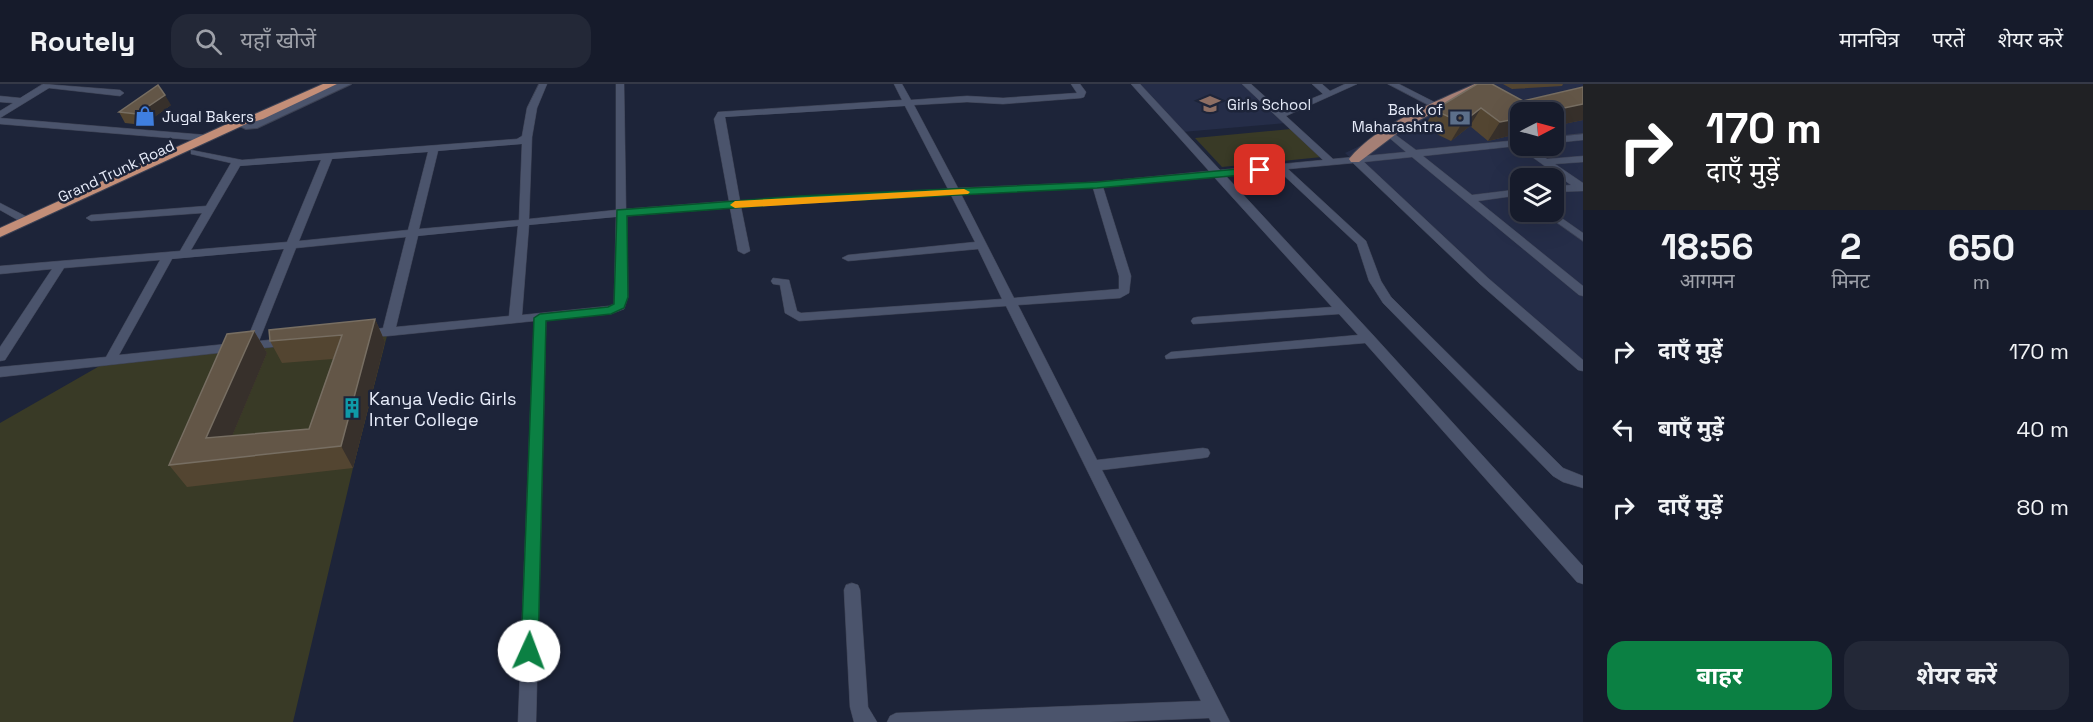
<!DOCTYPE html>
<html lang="hi">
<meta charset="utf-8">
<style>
body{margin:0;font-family:"Space Grotesk","Noto Sans Devanagari",sans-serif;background:#232837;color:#f1f3f6;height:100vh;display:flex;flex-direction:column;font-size:22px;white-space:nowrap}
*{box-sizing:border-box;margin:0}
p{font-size:20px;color:#9ea1a9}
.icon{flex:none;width:33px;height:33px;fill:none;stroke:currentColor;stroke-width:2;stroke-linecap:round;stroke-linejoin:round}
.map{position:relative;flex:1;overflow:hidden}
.drawer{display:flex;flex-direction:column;background:#161b2b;width:510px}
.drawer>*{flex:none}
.hud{background:#202124;color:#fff;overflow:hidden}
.needle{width:39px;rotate:84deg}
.fabs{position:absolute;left:1510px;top:18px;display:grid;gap:12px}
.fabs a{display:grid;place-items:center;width:54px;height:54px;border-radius:12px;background:#161b2b;box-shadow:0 6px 24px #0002,0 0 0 2px #353947;font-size:30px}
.pin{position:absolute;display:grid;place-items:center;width:51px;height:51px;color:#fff;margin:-26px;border-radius:12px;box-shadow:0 3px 9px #0006}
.me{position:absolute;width:66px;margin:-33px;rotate:2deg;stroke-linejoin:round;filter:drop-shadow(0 0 4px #0008)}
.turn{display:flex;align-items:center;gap:21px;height:126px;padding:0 24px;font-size:27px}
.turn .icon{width:78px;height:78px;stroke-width:2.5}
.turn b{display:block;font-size:42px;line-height:51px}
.eta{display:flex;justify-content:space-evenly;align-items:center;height:102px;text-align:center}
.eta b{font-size:36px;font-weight:700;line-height:42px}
.cta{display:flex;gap:12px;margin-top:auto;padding:12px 24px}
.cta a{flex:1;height:69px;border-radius:18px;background:#0b8043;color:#fff;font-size:24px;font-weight:700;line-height:69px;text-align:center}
.cta a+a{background:#232837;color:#f1f3f6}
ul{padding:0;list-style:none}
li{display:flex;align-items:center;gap:18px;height:78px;padding:0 24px}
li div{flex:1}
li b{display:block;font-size:22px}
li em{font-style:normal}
header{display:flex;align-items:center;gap:36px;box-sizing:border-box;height:84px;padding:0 30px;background:#161b2b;border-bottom:2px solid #353947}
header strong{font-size:28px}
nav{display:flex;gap:33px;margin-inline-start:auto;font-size:21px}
.search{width:420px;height:54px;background:#232837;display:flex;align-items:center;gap:15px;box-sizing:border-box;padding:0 21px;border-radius:18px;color:#9ea1a9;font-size:22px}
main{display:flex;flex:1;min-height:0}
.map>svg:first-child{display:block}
.built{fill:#252d48;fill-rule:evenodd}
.green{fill:#393a26}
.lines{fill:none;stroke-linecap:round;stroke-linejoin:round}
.minor-casing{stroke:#3d4254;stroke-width:1}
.secondary-casing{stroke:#3d4254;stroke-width:2}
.primary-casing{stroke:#3d4254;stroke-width:2}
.trunk-casing{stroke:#3d4254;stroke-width:2}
.minor{fill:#4b546c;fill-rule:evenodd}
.secondary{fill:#4b546c;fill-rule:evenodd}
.primary{fill:#a57f75;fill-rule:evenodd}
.trunk{fill:#c38e78;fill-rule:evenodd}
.wall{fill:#534531}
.shaded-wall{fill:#37302b}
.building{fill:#635647;stroke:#776e62;stroke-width:1.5}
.route{fill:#0b8043;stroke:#07532c;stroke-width:1.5}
.slow{fill:#f59e0b}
.labels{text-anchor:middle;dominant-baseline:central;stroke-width:5;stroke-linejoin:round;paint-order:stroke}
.far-poi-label{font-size:15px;fill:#e6ebf9;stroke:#1d2439;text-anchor:start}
.far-street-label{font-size:15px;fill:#e6ebf9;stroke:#1d2439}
.poi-label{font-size:18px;fill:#e6ebf9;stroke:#1d2439;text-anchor:start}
</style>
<header>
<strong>Routely</strong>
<div class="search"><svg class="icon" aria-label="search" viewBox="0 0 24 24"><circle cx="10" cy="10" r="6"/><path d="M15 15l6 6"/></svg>यहाँ खोजें</div>
<nav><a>मानचित्र</a><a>परतें</a><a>शेयर करें</a></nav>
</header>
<main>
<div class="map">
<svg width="1583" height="638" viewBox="0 0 1583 638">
<rect width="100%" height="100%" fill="#1d2439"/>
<path class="built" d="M1138 0H1242L1286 39 1182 48Z
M1491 0H1583V285L1345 69ZM1521 28H1554V62H1521ZM1521 94H1554V128H1521Z"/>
<path class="green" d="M1291 45 1322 73 1222 83 1195 54Z
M388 248 353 384 293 638H0V339L110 276Z"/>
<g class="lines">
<g class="minor-casing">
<path id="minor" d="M43 0 120 6 124 9 120 12 49 4 0 34V27L13 19 0 18V12L20 14Z
M539 0H547L537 24 532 53 529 135 616 126V0H624L626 125 729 117 714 35 718 28 902 16 894 0H902L911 16 967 12 1003 14 1077 9 1071 0H1080L1086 8 1084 13 1081 14 1003 20 967 18 914 21 958 104 1097 98 1209 87 1131 0H1140L1220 86 1323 76 1242 0H1251L1281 27 1323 10 1312 0H1322L1330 7 1345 0H1357L1286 32 1333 75 1406 68 1386 51 1384 49 1389 46 1416 66 1519 56 1521 57V62H1528L1547 75 1583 72V78L1555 80 1583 99V107L1554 108V102L1571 101 1517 62 1423 72 1472 111 1521 105V111L1478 117 1583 202V212L1579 211 1412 73 1364 78 1488 194 1583 276V287L1578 286 1480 200 1353 79 1288 85 1366 157 1381 197 1391 213 1563 384 1583 392V404L1563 398 1553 392 1383 219 1369 197 1357 160 1278 86 1225 91 1373 251 1583 482V500L1577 498 1365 259 1166 275 1165 272 1171 268 1358 251 1339 230 1193 240 1191 237 1193 234 1197 233 1332 223 1214 93 1103 103 1131 192 1129 209 1120 214 1018 221 1097 376 1203 364 1208 365 1210 369 1208 373 1203 374 1102 386 1230 638H1211L1209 634 1110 638H887L890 632 896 629 1201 617 1006 222 799 237 785 229 780 201 773 200 771 197 773 194 789 196 797 227 801 229 1002 215 978 165 848 177 842 174 848 171 975 158 951 111 741 123 750 167 744 170 738 167 730 124 627 132 628 213 624 225 611 230 546 236 536 638H518L534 237 388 252 359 253 357 250 359 247 383 244 406 153 296 164 259 257 287 254 293 258 291 261 0 293V283L106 273 160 176 64 184 5 276 0 277V263L52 185 0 190V182L180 167 202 129 91 137 86 134 91 131 206 122 231 79 191 70V66L242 76 517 55 522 52 527 24ZM905 22 948 105 740 117 725 33ZM522 60 519 136 419 145 438 67ZM428 68 408 146 299 157 332 75ZM321 76 287 158 191 166 240 82ZM1093 104 1119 192V205L1014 214 961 110ZM616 133 614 220 609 222 522 231 529 141ZM518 142 509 232 396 243 418 152ZM284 165 246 258 119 271 172 175Z
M1388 0H1399L1442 22 1434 24Z
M0 34 206 51 211 54 206 57 0 40Z
M1583 50V56L1554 59V53Z
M0 119 31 135 32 137 31 139H23L0 126Z
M1542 128H1553L1583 149V157Z
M852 499 858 501 860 506 868 623 877 638H854L850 623 844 506 846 501Z"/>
</g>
<g class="secondary-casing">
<path id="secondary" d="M337 0H351L257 44 246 45 240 42Z"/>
</g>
<g class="primary-casing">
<path id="primary" d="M1475 0H1489L1404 44 1359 78H1351L1349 75C1378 40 1435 18 1475 0Z"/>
</g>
<g class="trunk-casing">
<path id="trunk" d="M323 0H337L263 35 246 40 0 153V144L238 35 255 30Z"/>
</g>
<use href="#minor" class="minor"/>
<use href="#secondary" class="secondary"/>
<use href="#primary" class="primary"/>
<use href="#trunk" class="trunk"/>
</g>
<path class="wall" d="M1503 0H1563L1562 2 1512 5Z
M1583 3V36L1554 42 1521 28V49L1488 57 1470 42 1451 57 1424 44 1434 26 1523 17Z
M171 21 143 41 125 39 119 28Z
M375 235 385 258 353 384 187 403 169 381 254 247 267 269 232 352 309 345 333 275 282 279 270 257Z"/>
<path class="shaded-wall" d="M165 11 171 21 143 41 137 30Z
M1583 20V36L1554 42V28H1545Z
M1481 24 1470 42 1451 57 1462 39Z
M1521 34V49L1488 57 1500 38Z
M375 235 385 258 353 384 341 362Z
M254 247 267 269 222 376 206 354Z"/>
<path class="building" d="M1477 0H1492L1523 17 1583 3V20L1545 28H1521V34L1500 38 1481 24 1462 39 1434 26Z
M158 1 165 11 137 30 119 28Z
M375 235 341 362 169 381 227 250 254 247 206 354 309 345 342 251 270 257 269 246Z"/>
<path class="route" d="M1260 83 1266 86 1264 89 1097 104 799 119 627 132 628 213 624 224 611 230 546 237 538 567 535 572 529 574 523 572 521 567 534 234 540 230 608 223 614 220 617 126 799 112 1097 98Z"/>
<path class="slow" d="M964 105 970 108 968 110 735 124 730 121 735 117Z"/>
<defs>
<g id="school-bare" transform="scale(1.62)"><path d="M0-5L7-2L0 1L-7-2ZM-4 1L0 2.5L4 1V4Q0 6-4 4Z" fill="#8d6e63" stroke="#1d2439" stroke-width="2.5" paint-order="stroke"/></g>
<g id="shop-bare" transform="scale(1.62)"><path d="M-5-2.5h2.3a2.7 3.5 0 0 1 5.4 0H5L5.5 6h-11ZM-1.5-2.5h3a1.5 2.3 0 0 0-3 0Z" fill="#3f7fe0" stroke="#1d2439" stroke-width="2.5" paint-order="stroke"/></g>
<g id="bank-bare" transform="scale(1.62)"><path d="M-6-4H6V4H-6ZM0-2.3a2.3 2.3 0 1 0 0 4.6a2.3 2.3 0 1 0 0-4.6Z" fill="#5c6f8a" stroke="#1d2439" stroke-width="2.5" paint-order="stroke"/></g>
<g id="building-bare" transform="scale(1.62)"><path d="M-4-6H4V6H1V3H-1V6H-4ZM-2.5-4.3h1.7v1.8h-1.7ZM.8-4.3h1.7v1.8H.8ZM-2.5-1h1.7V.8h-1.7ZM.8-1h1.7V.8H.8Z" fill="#0f9aa8" stroke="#1d2439" stroke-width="2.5" paint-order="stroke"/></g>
</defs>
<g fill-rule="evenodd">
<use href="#school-bare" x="1210" y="20"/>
<use href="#shop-bare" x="145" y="32"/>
<use href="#bank-bare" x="1460" y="34"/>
<use href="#building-bare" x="352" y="324"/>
</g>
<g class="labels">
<g class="far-poi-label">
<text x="1227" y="20">Girls School</text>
<text x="1443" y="25" text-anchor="end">Bank of<tspan x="1443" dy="17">Maharashtra</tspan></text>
<text x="162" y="32">Jugal Bakers</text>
</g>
<g class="far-street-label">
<text transform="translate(116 87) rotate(-25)">Grand Trunk Road</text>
</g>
<g class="poi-label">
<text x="369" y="314">Kanya Vedic Girls<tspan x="369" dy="21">Inter College</tspan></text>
</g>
</g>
</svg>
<div class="fabs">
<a><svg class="needle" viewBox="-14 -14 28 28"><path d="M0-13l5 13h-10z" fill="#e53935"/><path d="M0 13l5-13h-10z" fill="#9ea1a9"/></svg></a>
<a><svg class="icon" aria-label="layers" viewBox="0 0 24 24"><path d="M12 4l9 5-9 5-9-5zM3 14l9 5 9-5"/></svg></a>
</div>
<div class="pin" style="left:1260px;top:86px;background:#d93025"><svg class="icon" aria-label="arrive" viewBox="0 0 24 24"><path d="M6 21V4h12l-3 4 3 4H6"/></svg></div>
<svg class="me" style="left:529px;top:567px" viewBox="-20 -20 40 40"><circle r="19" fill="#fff"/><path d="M0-13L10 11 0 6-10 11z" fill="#0b8043"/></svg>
</div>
<section class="drawer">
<div class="hud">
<div class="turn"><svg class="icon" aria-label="right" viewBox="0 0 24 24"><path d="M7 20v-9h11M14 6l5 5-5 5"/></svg><div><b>170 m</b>दाएँ मुड़ें</div></div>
</div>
<div class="eta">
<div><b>18:56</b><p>आगमन</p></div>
<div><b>2</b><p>मिनट</p></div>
<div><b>650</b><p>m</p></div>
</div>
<ul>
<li><svg class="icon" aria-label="right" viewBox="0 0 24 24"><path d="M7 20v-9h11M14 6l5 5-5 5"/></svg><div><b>दाएँ मुड़ें</b></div><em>170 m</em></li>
<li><svg class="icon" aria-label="left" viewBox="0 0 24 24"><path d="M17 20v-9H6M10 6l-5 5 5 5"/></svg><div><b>बाएँ मुड़ें</b></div><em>40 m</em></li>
<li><svg class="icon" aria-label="right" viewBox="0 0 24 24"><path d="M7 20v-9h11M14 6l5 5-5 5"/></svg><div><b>दाएँ मुड़ें</b></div><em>80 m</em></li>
</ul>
<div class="cta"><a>बाहर</a><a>शेयर करें</a></div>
</section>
</main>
